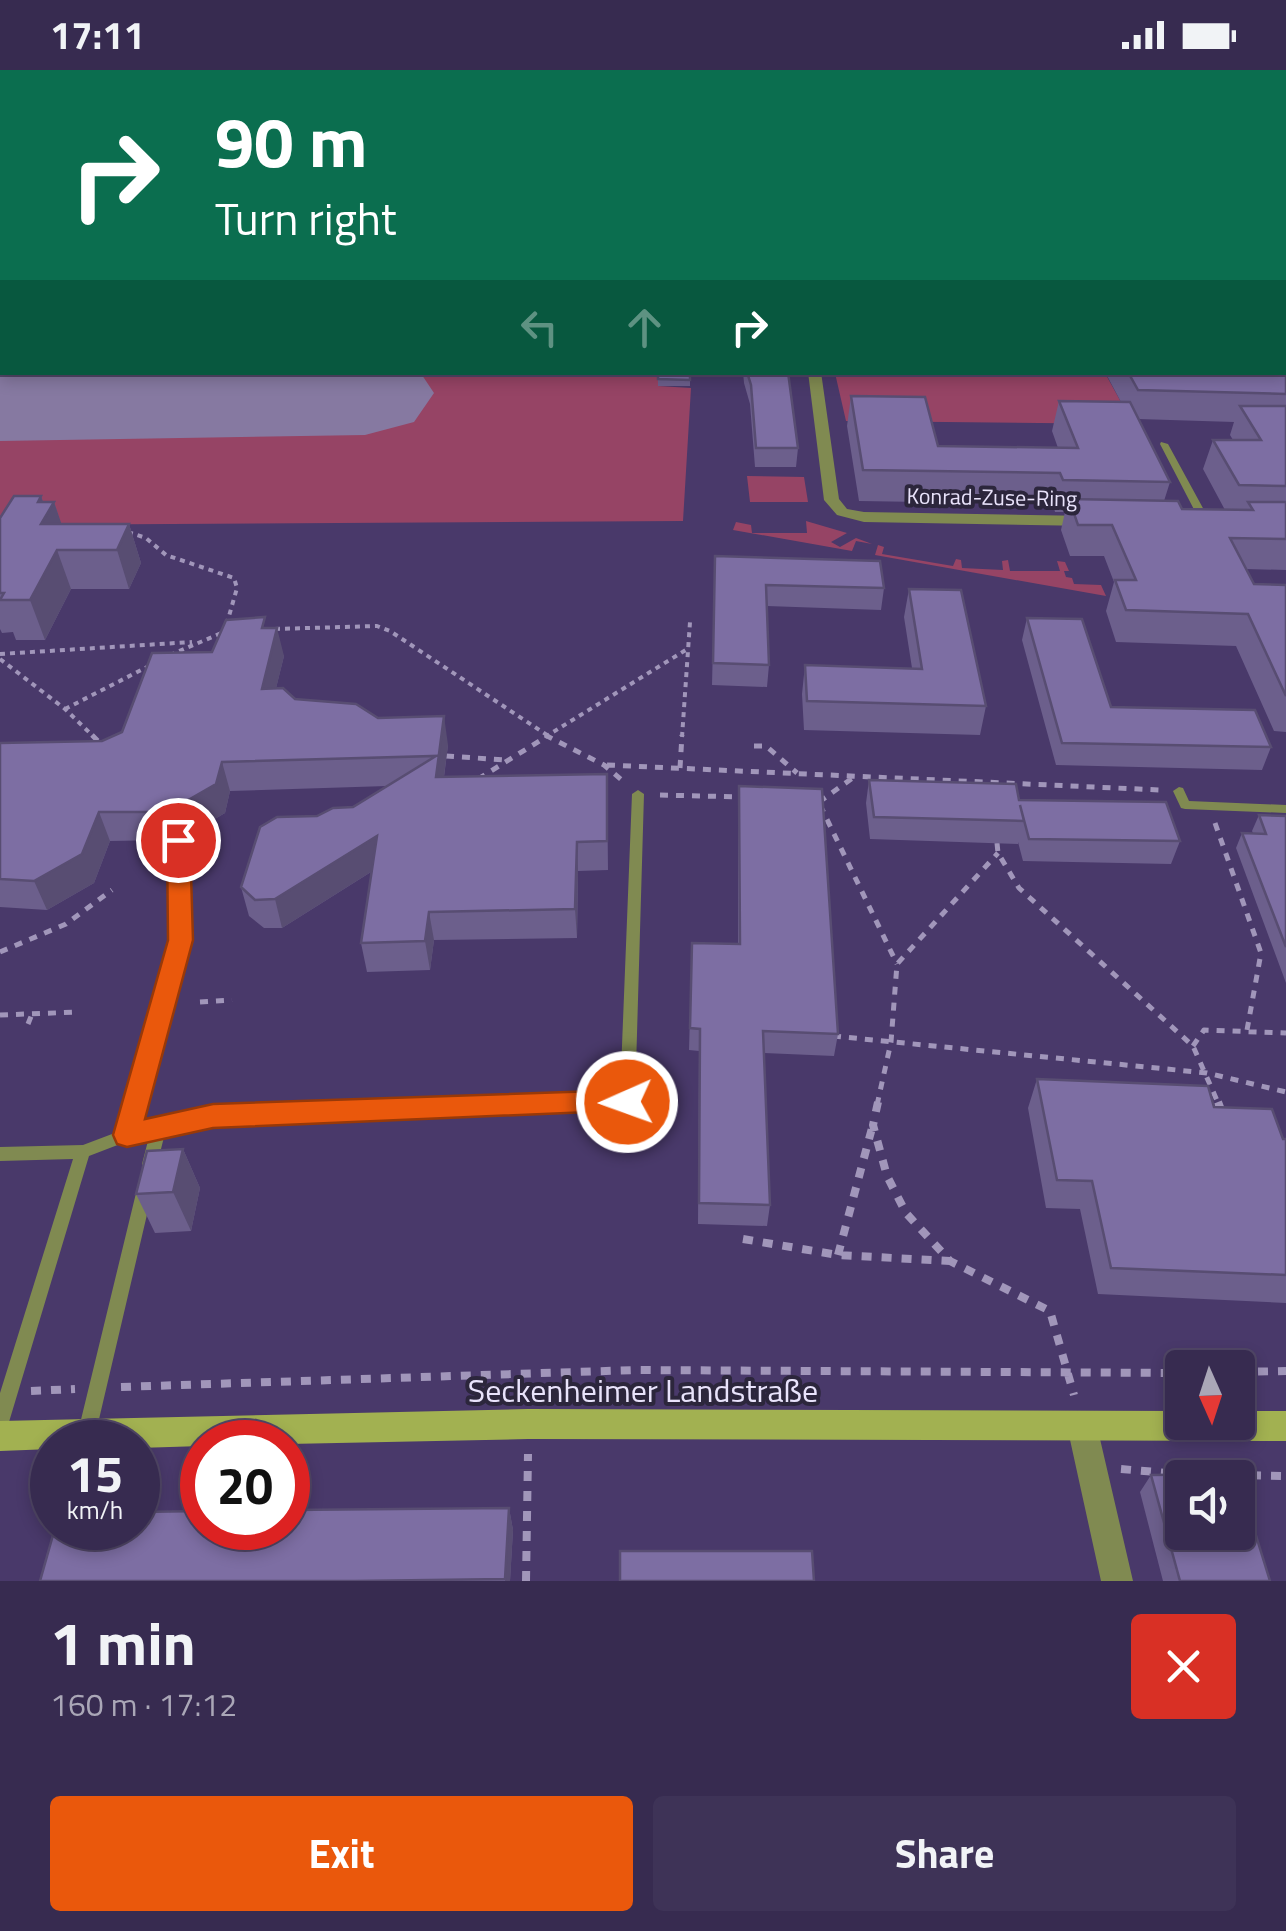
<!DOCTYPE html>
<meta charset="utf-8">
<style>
body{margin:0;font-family:"Titillium Web",sans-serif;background:#3e3357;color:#f1f3f6;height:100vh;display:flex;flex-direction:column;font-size:38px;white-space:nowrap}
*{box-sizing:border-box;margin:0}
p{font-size:32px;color:#aaa7b7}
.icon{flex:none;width:55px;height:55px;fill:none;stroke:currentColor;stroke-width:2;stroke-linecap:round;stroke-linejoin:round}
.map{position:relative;height:1511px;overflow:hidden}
.drawer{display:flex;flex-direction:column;background:#372b50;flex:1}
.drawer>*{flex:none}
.banner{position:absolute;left:0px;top:0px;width:1288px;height:305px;box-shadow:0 5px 15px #0003,0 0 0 2px #514767;background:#0b6e4f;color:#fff;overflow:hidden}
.needle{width:65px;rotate:177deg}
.buttons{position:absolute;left:1165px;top:1280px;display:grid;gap:20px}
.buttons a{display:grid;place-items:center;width:90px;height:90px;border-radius:10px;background:#372b50;box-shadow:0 5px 15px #0003,0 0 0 2px #514767;font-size:50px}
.speed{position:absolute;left:30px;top:1350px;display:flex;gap:20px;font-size:50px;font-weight:700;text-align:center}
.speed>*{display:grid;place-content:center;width:130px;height:130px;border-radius:50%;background:#372b50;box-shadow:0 5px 15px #0003,0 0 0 2px #514767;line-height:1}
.speed small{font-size:25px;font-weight:400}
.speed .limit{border:15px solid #d22;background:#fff;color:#111}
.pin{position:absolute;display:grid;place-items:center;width:85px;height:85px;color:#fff;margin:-42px;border:5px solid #fff;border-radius:50%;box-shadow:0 2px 10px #0007}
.me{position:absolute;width:110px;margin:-55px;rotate:268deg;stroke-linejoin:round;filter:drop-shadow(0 0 8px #0008)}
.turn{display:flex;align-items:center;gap:35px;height:210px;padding:0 50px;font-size:45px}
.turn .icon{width:130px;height:130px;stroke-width:2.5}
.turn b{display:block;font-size:70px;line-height:85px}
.lanes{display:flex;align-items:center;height:95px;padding:0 50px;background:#0003;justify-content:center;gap:50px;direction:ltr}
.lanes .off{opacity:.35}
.round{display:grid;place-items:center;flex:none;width:105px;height:105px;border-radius:10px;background:#3e3357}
.head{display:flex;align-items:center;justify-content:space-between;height:170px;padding:0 50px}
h1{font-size:60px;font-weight:700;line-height:75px}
.button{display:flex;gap:20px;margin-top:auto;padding:20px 50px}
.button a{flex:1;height:115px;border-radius:10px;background:#ea580c;color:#fff;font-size:40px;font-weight:700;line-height:115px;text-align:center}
.button a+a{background:#3e3357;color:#f1f3f6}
.status{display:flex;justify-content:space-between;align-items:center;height:70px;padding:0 50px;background:#372b50;direction:ltr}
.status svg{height:28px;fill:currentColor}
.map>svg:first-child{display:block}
.green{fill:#964465}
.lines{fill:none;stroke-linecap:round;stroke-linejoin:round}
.taxiway{fill:#8679a1;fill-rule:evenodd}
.runway{fill:#8679a1;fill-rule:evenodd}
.path-far3{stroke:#a196ba;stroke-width:2.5;stroke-dasharray:4 4;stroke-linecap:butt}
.path-far2{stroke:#a196ba;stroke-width:4;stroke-dasharray:5 5;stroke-linecap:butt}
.path-far1{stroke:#a196ba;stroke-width:5;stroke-dasharray:8 8;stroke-linecap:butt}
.path{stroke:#a196ba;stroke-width:8;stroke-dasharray:10 10;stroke-linecap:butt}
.service{fill:#808a51;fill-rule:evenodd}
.minor{fill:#808a51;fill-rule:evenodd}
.secondary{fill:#a2b151;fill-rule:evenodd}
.primary{fill:#bbce4e;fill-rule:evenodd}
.wall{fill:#6c5f8c;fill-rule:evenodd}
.shaded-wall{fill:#584d72}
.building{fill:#7d6ea3;stroke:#584d72;stroke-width:2.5;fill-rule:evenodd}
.route{fill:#ea580c;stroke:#983908;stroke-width:2.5}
.labels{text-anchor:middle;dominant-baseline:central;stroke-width:8;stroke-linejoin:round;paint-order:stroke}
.far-street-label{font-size:22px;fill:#e9e3fb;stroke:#2c263c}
.near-street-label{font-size:32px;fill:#e9e3fb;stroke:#2c263c}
</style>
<div class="status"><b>17:11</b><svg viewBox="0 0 49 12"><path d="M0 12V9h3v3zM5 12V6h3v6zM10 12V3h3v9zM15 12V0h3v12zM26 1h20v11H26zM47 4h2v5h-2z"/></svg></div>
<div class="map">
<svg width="1286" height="1511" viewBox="0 0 1286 1511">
<rect width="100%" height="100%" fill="#49396a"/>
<path class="green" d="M0 113 2 302 659 303 658 316 691 318 683 451 0 455Z
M835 303H1105L1133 354 846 351Z
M747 406 804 407 808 432H750Z
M806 451 847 463 831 472 840 477 856 468 872 474 856 471 852 481 733 460 736 452 751 455 752 463H807Z
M878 475 884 477 882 484 953 496 956 489 961 490 962 498 1003 500 1002 491 1008 490 1010 501H1060L1057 491 1065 492 1069 501H1064L1066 507 1072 508 1074 514 1101 515 1106 526 875 485Z"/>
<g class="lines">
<path class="taxiway" d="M0 47 2 48V71H0Z
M1285 97H1286V123H1285Z"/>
<path class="runway" d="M1285 72H1286V134H1285Z
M0 148H2V218H0Z
M0 287 2 302H420L434 323 414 352 365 365 0 371Z"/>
<path class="path-far3" d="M1018 1 1025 0"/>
<path class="path-far2" d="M128 462 146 468 166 485 234 508 237 518 227 553
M275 559 377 556 390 561 550 667
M0 584 192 572
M170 585 224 562
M0 589 65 639 94 667
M65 639 151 595
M545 667 689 578
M682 667 690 552"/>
<path class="path-far1" d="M92 665 101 674
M545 665 604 695 623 711
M754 676H766L797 703
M446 686 506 690
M607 695 1160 720
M680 698 682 665
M478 709 549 665
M660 725 744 727
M819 732 854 707
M820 735 897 894
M1215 753 1261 883 1247 960
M997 773 998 783 1019 818 1193 976 1219 1035
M0 882 66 854 112 820
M200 932 232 930
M0 945 79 942
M28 954 32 944
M833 966 1207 1003 1286 1022
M1193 976 1204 960 1286 963
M877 1035 891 972 897 894 998 783"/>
<path class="path" d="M878 1032 873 1055 887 1106 906 1143 950 1191 1050 1241 1074 1325
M1218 1032 1221 1040
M743 1169 838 1185 950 1191
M838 1185 872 1058
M1238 1302 1286 1301
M121 1317 635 1300 1182 1303
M31 1321 75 1319
M1121 1399 1190 1405
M1231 1405 1286 1406
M526 1511 528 1384"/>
<path class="service" d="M627 0H636L637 1 634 2Z
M700 0H706L704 2H699Z
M1286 13V17L1285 18V14Z
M0 19H2V23H0Z
M1285 36H1286V40H1285Z
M1161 372 1168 374 1210 451 1208 453H1202L1200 451 1160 374Z
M1179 717 1183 718 1189 731 1286 735V743L1185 739 1181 738 1173 721Z
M638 720 644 724 635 1032 632 1037 627 1038 213 1052 165 1063 156 1099 150 1101 144 1099 142 1094 149 1067 128 1071 89 1086 9 1352 6 1358 0 1361V1323L73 1089 0 1091V1077L83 1075 120 1061 173 870 172 770 174 767H182L184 770 187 870 137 1056 213 1040 620 1026 632 724Z
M145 1112 151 1114 153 1119 96 1362 93 1368 87 1371 81 1368 78 1362 137 1119 139 1114Z"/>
<path class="minor" d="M1285 273H1286V281H1285Z
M808 302H821L839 429 847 439 864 442 1089 446 1097 451 1089 456 864 452 837 445 824 430Z
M1082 1341 1092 1346 1097 1356 1133 1511H1101L1067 1356 1072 1346Z"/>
<path class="secondary" d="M528 1339 1182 1341V1352H1238V1341H1286V1371L528 1369 288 1374 202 1372V1376L138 1378V1372H52V1379L0 1381V1351Z"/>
<path class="primary" d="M896 0H922L923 2H898Z
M963 0H988L989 2H965Z
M1285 53H1286V61H1285Z"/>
</g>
<path class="wall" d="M658 302H690V316H658Z
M743 302H788L798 378 796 397H755L750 334 744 313Z
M1105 302H1284L1286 305V500L1246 499 1254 514 1286 515V662L1274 661 1236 576 1116 572 1106 541 1114 512 1104 486H1070L1061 460 1065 442H1055L1053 434 859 431 847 356 851 326 938 376 1058 378 1052 361 1059 331 1121 332ZM1138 349 1234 352 1230 365 1233 370H1213L1203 399 1225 440 1182 439 1164 431 1170 412Z
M41 426 43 432H54L61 454H129L141 493 129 519H71L45 570H16L13 562 2 563 0 559V448Z
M715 486 884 518 881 540 767 536 769 595 767 617 712 615Z
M909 519 986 636 980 665 804 660 802 624 805 595 912 598 904 547Z
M1027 548 1111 637 1271 677 1262 700 1056 695 1022 570Z
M267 558 284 586 276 618 295 629 378 648 448 675 444 707 607 704 608 800 578 801 577 868 434 870 430 900 367 902 361 873 371 802 282 858H264L249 846 241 817 317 746 353 737 387 716 230 721 225 743 186 766 174 763 168 770 110 771 94 813 47 840 0 837V673L102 671 122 662 212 582Z
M869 710 1019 730 1180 771 1171 794 1023 791 1018 772V774L870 769 866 733Z
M739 716 838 964 834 986 764 983 770 1135 767 1156 698 1154 699 981 689 980 692 873 738 874V738Z
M1259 745 1286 746V913L1236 778 1242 763H1253L1252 761Z
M1037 1009 1214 1037 1286 1069V1233L1098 1224 1080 1139 1046 1138 1028 1038Z
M183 1079 200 1118 191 1161 155 1163 136 1124Z
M1151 1405 1270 1511H1163L1140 1422Z
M509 1438 513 1460 510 1511H40Z"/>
<path class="shaded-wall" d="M41 426 47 443 54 432 67 470 57 480 71 519 45 570 30 530 41 454 38 432Z
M129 454 141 493 129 519 117 480Z
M277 558 284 586 269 647 262 619Z
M444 646 448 675 440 736 436 707Z
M222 692 230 721 225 743 186 766 176 737Z
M164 735 174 763 168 770 158 742Z
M99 742 110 771 94 813 47 840 34 811Z
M377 766 382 795 282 858 275 829Z
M577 772 578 801 577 868 575 839Z
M429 842 434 870 430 900 425 871Z
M183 1079 200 1118 191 1161 173 1122Z
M509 1438 513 1460 510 1511H505Z"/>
<path class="building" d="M658 302H690V310L658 309Z
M747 302H788L798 378H756L751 315Z
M1128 302H1284L1286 305V324L1138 320Z
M851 326 925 327 938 376 1078 378 1059 331 1130 332 1170 412 1063 410 1060 403 863 400Z
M1240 336H1286V416L1239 415 1213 370H1261Z
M14 426H41L38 432H54L41 454H129L117 480H57L30 530H0L4 523H0V448Z
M1069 429 1178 431 1182 439 1253 440 1248 432H1286V469L1230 468 1254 514 1286 515V626L1248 544 1126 540 1115 510H1136L1112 455H1078Z
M715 486 880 491 884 518 766 515 769 595 713 593Z
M909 519 961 520 986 636 807 631 805 595 922 599Z
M265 547 262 558H277L262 619 283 618 295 629 356 634 378 648 444 646 436 707 607 704V771L577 772 575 839 429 842 425 871 361 873 377 766 275 829 255 830 241 817 260 757 277 747 317 746 333 738 353 737 436 686 222 692 216 714 176 737 164 735 158 742H99L82 784 34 811 0 809V673L102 671 122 662 152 583 212 582 226 550Z
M1027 548 1082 549 1111 637 1255 640 1271 677 1062 673Z
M869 710 1016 714 1019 730 1166 732 1180 771 1029 769 1020 735 1024 751 874 747Z
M739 716 822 719 838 964 763 961 770 1135 699 1133 700 959 690 958 692 873 740 874Z
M1259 745 1286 746V877L1242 763 1266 764Z
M1037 1009 1208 1016 1214 1037 1272 1039 1283 1069H1286V1205L1111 1198 1092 1111 1057 1110Z
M183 1079 173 1122 136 1124 147 1081Z
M1237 1404 1270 1511H1180L1151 1405ZM1182 1408H1238V1462H1182Z
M509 1438 505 1509 355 1511H40L55 1458H138V1442L202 1441V1458H288V1440Z
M620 1481H812L814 1511H620Z"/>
<path class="route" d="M178 762 190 770 193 870 145 1049 213 1034 627 1020 636 1024 641 1032 636 1040 213 1058 127 1077 117 1074 113 1065 168 870 167 770Z"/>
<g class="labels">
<g class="far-street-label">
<text transform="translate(992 427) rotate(1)">Konrad-Zuse-Ring</text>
</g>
<g class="near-street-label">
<text x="643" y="1320">Seckenheimer Landstraße</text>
</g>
</g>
</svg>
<div class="buttons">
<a><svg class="needle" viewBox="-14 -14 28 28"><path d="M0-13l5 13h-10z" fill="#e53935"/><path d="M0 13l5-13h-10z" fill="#aaa7b7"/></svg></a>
<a><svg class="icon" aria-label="sound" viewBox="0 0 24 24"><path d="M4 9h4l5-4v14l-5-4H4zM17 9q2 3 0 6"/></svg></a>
</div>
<div class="speed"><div>15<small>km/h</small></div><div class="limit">20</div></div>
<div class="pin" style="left:178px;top:770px;background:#d93025"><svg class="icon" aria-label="arrive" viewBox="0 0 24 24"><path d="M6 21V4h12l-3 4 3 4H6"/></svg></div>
<svg class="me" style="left:627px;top:1032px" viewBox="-20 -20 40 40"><circle r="17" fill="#ea580c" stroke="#fff" stroke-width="3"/><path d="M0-11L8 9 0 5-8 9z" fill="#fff"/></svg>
<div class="banner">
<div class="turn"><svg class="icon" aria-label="right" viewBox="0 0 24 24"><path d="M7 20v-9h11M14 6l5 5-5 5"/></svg><div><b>90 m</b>Turn right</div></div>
<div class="lanes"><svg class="icon off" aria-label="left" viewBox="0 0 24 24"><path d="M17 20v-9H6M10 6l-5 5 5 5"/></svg><svg class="icon off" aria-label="ahead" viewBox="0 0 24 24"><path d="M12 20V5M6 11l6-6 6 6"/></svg><svg class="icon" aria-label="right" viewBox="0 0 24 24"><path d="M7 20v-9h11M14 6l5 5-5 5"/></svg></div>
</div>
</div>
<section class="drawer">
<div class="head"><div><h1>1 min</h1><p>160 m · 17:12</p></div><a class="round" style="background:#d93025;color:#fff"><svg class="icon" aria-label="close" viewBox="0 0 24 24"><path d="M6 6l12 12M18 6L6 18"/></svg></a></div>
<div class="button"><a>Exit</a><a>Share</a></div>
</section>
